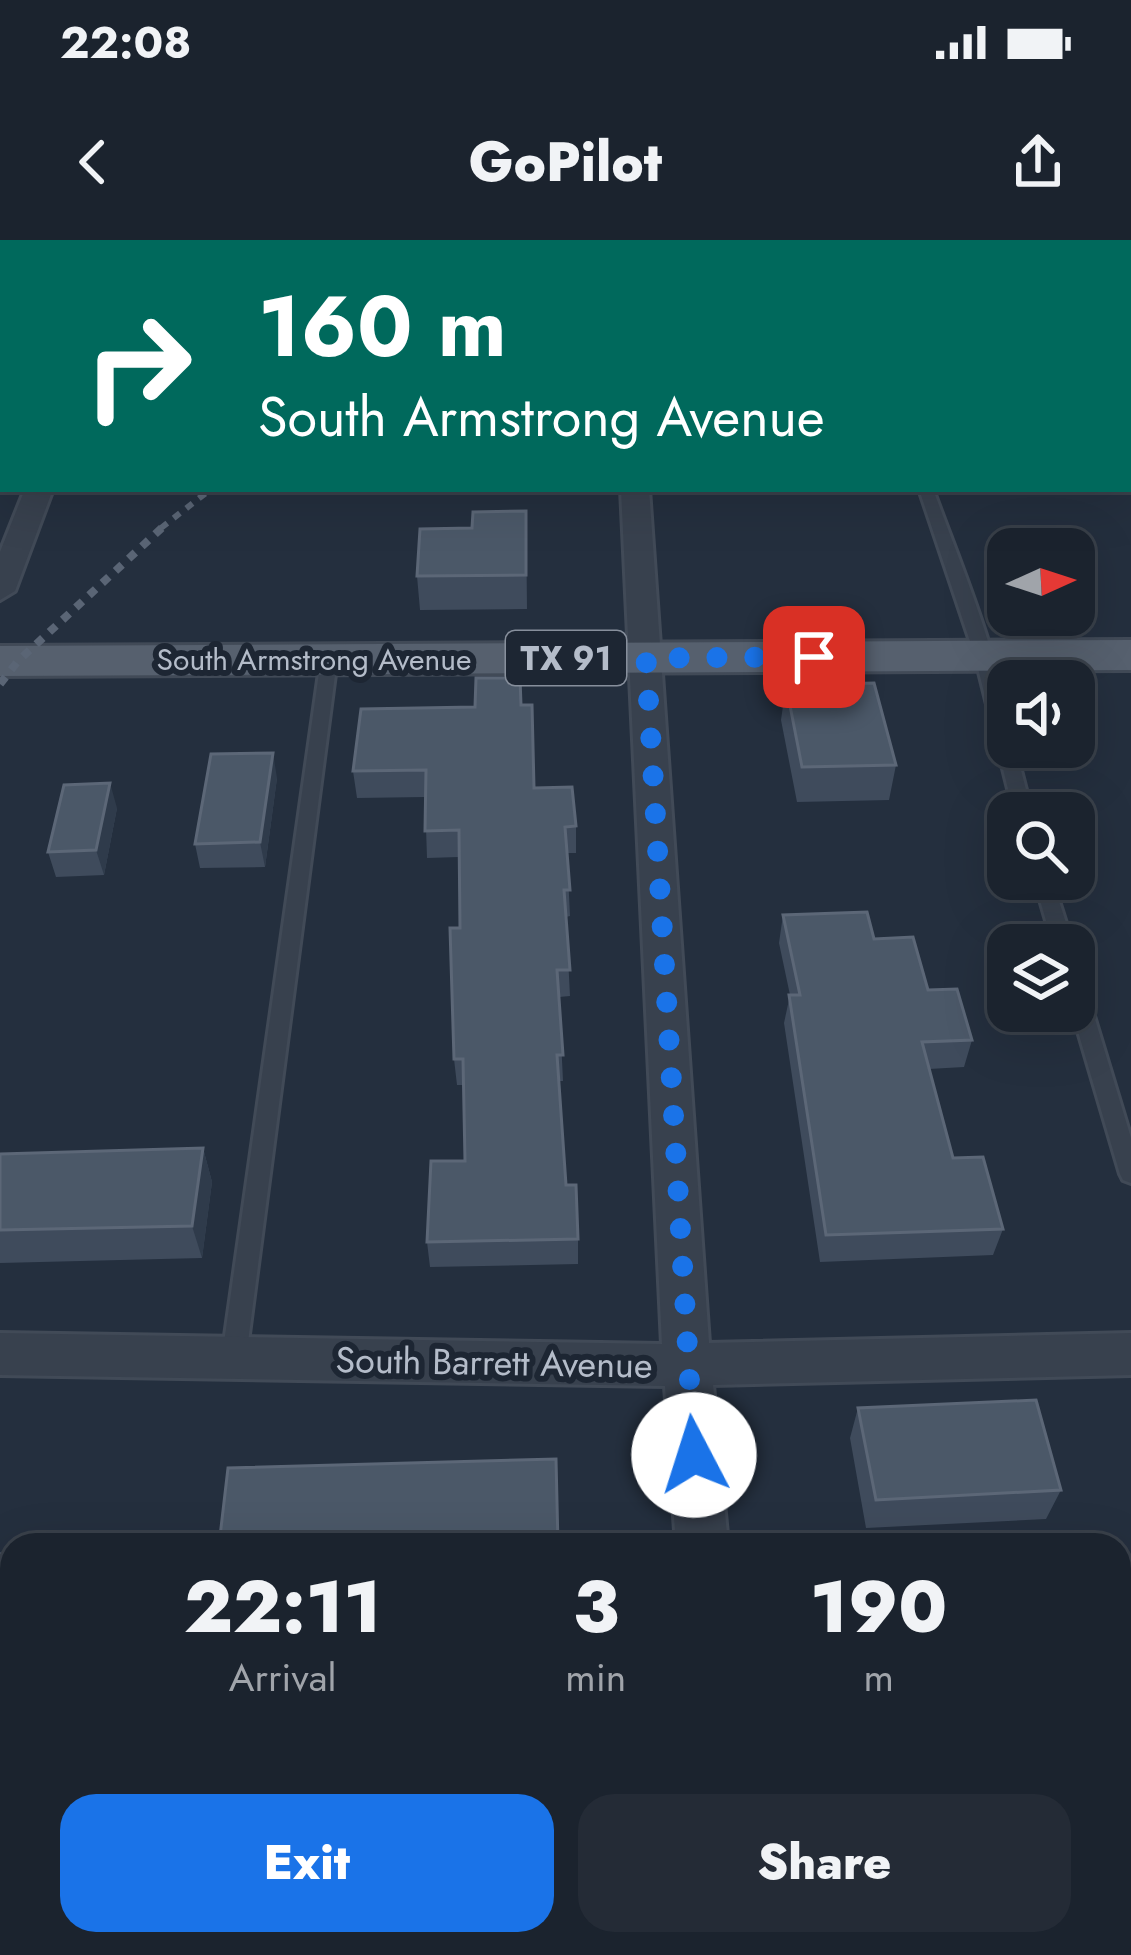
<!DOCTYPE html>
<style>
body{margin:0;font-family:Jost,sans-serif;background:#242b36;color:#f1f3f6;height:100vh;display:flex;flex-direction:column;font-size:45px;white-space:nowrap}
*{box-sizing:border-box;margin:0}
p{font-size:39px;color:#a0a4aa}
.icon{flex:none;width:66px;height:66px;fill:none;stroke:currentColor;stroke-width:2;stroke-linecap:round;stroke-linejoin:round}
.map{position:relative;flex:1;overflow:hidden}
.sheet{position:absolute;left:0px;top:1293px;width:1131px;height:423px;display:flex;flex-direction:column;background:#1b232e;border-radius:36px 36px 0 0;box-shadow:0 12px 48px #0002,0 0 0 3px #39404a}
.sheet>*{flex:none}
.hud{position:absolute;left:0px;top:0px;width:1131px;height:252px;box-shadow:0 12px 48px #0002,0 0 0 3px #39404a;background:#00695c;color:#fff;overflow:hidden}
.needle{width:78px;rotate:87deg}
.controls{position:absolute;left:987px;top:288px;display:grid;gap:24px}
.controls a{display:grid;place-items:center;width:108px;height:108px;border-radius:24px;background:#1b232e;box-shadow:0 12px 48px #0002,0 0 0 3px #39404a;font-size:60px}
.pin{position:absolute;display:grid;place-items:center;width:102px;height:102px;color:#fff;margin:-51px;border-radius:24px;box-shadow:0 6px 18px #0006}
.me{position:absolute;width:132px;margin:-66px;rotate:355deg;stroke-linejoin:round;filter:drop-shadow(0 0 9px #0008)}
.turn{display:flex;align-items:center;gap:42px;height:252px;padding:0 60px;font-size:54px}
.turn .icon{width:156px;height:156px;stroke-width:2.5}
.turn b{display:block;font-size:84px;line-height:102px}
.eta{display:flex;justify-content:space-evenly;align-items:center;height:204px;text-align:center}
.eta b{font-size:72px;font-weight:800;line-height:84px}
.button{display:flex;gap:24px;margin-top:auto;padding:24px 60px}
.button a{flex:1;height:138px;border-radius:36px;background:#1a73e8;color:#fff;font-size:48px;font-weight:800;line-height:138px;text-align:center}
.button a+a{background:#242b36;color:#f1f3f6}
.status{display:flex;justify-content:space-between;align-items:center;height:84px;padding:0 60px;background:#1b232e;direction:ltr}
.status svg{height:33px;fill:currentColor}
header{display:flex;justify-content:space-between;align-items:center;height:156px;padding:0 60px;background:#1b232e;font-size:54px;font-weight:800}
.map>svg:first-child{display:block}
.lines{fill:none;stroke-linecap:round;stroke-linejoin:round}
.lane-casing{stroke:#414a57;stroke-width:6}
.street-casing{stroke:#414a57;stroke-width:6}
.primary-casing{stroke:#414a57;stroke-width:6}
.lane{fill:#38414e;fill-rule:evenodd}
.street{fill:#38414e;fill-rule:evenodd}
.primary{fill:#56606e;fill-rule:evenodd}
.rail-far1{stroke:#5a6575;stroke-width:6;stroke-dasharray:8 8;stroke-linecap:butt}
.rail{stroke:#5a6575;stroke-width:8;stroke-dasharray:9 9;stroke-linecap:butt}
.wall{fill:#3f4b5c}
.shaded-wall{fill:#2f3b4b}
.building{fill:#4b5868;stroke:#5c6777;stroke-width:3}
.route{stroke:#1a73e8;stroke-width:21;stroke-dasharray:0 37.8}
.labels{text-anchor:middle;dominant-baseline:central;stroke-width:12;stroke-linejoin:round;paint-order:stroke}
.far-street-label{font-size:30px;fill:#b4bcc9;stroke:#1d2633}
.shield{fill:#1d2633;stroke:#878f9c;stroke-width:3}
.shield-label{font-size:33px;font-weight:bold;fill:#b4bcc9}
.street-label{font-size:36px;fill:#b4bcc9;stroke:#1d2633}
</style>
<div class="status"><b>22:08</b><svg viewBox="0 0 49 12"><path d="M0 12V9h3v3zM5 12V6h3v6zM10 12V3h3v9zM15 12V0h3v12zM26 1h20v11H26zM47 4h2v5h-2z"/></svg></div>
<header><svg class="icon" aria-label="back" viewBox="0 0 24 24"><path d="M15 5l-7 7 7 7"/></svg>GoPilot<svg class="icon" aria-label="share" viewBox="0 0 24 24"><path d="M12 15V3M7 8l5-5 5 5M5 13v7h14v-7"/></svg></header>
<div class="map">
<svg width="1131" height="1715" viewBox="0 0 1131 1715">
<rect width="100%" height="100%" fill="#242f3e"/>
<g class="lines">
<g class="lane-casing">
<path id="lane" d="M919 249H933C959 322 1008 432 1008 507H1015L1032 573H1014L975 416Z
M329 414 337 419 246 1117 242 1124 234 1127 226 1124 222 1117 321 419Z
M1034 639H1052L1073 705H1053Z
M1074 736 1084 743 1131 898V943L1123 940 1120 934 1072 771Z"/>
</g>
<g class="street-casing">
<path id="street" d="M607 0H629L630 3H606Z
M1038 0H1060L1063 3H1039Z
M1128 56H1131L1128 71Z
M0 58H3V72H0Z
M1128 151 1131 152V173L1128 172Z
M25 249H53L15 351 0 360V312Z
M621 249H649L709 1103 1131 1093V1135L713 1145 728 1305H676L665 1146 0 1135V1093L662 1104Z
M705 1704H765L767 1715H705Z"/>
</g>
<g class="primary-casing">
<path id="primary" d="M1131 400V430L0 436V406Z"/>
</g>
<use href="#lane" class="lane"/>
<use href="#street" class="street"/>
<use href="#primary" class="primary"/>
<path class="rail-far1" d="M800 3 808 0
M161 288 211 249"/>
<path class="rail" d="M0 444 18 421 165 285"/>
</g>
<path class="wall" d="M526 271 527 369 420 370 417 336 472 288Z
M786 445 896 525 889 560 797 562 781 480Z
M521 465 534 548 576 586V613H567L570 676 566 677 570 756 559 757 563 841H559L566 945 578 999V1024L430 1027 427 1002 465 921 464 845H457L454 819 460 688 459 617 427 618 425 557 357 558 353 531Z
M277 538 265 627 200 628 195 604Z
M117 568 104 635 56 637 48 612Z
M783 675 874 699 928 750 972 800 964 827 929 829 953 918 1003 989 993 1015 820 1022 784 783 790 755 779 703Z
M203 908 212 942 202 1018 0 1023V914Z
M858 1168 1061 1250 1046 1279 866 1288 850 1198Z
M0 1314H12V1431H0Z"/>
<path class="shaded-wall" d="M273 513 277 538 265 627 260 602Z
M110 543 117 568 104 635 96 610Z
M203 908 212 942 202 1018 192 986Z
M12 1674V1704H30L28 1715H5Z"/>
<path class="building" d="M526 271V335L417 336 420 289 472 288 473 272Z
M476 438H520L521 465H532L534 548 572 547 576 586 565 587 570 650H564L570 730H557L563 815H557L566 945H576L578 999 427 1002 431 921H465L463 819H454L450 688H460L459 590 425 591 426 530 353 531 361 469 475 467Z
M874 443 896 525 802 527 786 445Z
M273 513 260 602 195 604 211 514Z
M110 543 96 610 48 612 64 545Z
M867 672 874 699 913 697 928 750 957 749 972 800 922 802 953 918 983 917 1003 989 826 995 789 755H800L783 675Z
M203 908 192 986 0 990V914Z
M1036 1160 1061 1250 876 1260 858 1168Z
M556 1219 558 1305H219L228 1228Z
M0 1314H12V1405L0 1406Z
M0 1518H12V1674L5 1715H0Z
M401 1704H539V1715H401Z"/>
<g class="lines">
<path class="route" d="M694 1215 646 418 814 417"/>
</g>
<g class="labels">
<g class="far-street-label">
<text x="314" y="419">South Armstrong Avenue</text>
</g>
<rect class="shield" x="506" y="391" width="120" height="54" rx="9"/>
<g class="shield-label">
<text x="566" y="418">TX 91</text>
</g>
<g class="street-label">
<text transform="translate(494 1122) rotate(1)">South Barrett Avenue</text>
</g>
</g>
</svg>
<div class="controls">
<a><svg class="needle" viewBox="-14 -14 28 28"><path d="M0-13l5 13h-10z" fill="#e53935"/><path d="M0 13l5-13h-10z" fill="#a0a4aa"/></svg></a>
<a><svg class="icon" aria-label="sound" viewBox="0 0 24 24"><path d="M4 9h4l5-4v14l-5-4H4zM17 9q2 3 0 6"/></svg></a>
<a><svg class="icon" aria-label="search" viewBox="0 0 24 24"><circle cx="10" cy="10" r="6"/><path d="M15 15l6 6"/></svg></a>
<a><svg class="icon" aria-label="layers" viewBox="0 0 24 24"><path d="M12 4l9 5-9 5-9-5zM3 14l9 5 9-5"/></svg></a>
</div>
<div class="pin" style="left:814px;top:417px;background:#d93025"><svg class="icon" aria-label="arrive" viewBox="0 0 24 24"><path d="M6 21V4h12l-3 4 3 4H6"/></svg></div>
<svg class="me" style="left:694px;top:1215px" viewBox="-20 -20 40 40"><circle r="19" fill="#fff"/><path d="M0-13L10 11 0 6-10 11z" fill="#1a73e8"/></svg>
<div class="hud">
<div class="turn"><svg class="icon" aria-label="right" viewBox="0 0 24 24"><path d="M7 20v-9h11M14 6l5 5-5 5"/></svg><div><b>160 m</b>South Armstrong Avenue</div></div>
</div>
<section class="sheet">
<div class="eta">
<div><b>22:11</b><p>Arrival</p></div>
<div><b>3</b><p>min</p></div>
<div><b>190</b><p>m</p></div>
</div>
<div class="button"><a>Exit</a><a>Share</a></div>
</section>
</div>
